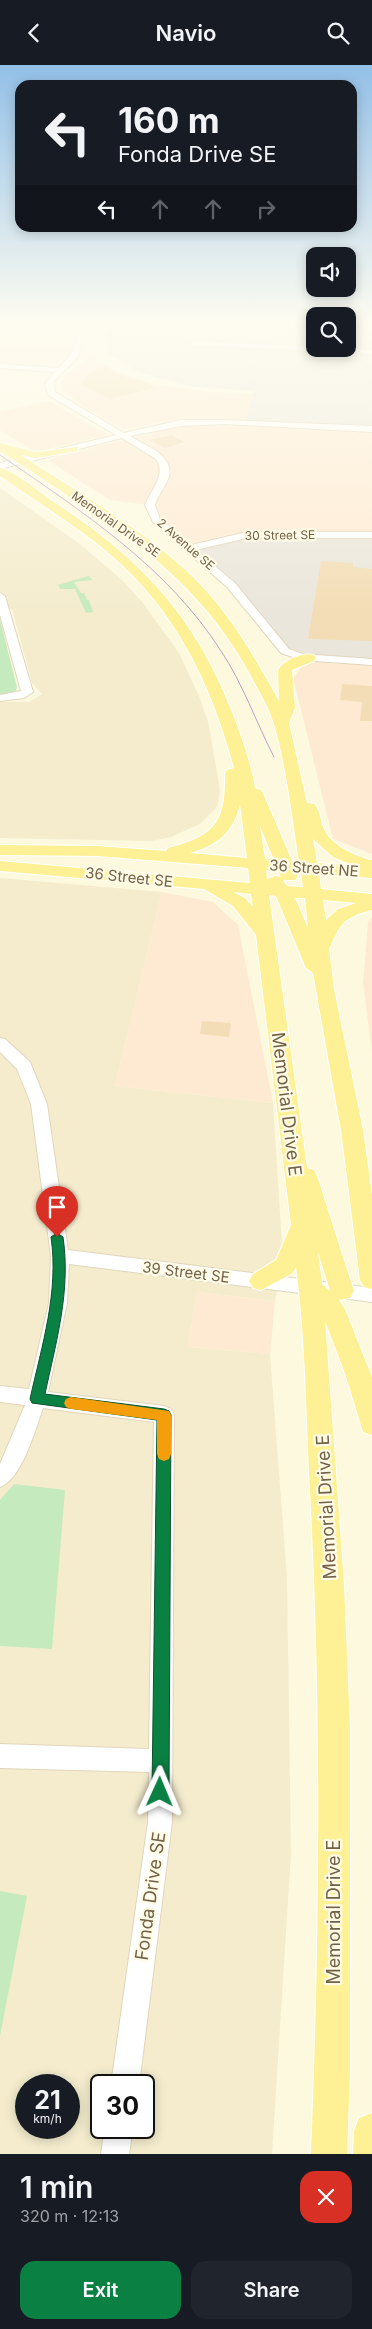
<!DOCTYPE html>
<meta charset="utf-8">
<style>
body{margin:0;font-family:Inter,sans-serif;background:#20242c;color:#f1f3f6;height:100vh;display:flex;flex-direction:column;font-size:19px;white-space:nowrap}
*{box-sizing:border-box;margin:0}
p{font-size:16px;color:#9ea1a6}
.icon{flex:none;width:28px;height:28px;fill:none;stroke:currentColor;stroke-width:2;stroke-linecap:round;stroke-linejoin:round}
.map{position:relative;height:2089px;overflow:hidden}
.side{display:flex;flex-direction:column;background:#171b24;flex:1}
.side>*{flex:none}
.top-card{position:absolute;left:15px;top:15px;width:342px;height:152px;border-radius:15px;box-shadow:0 2px 12px #0003;background:#171b24;color:#f1f3f6;overflow:hidden}
.buttons{position:absolute;left:306px;top:182px;display:grid;gap:10px}
.buttons a{display:grid;place-items:center;width:50px;height:50px;border-radius:10px;background:#171b24;box-shadow:0 2px 12px #0003;font-size:25px}
.speed{position:absolute;left:15px;top:2009px;display:flex;gap:10px;font-size:25px;font-weight:700;text-align:center}
.speed>*{display:grid;place-content:center;width:65px;height:65px;border-radius:50%;background:#171b24;box-shadow:0 2px 12px #0003;line-height:1}
.speed small{font-size:12px;font-weight:400}
.speed .limit{border:2px solid #111;border-radius:8px;background:#fff;color:#111}
.pin{position:absolute;display:grid;place-items:center;width:42px;height:42px;color:#fff;margin:-51px -21px;border-radius:50% 50% 50% 0;rotate:-45deg;box-shadow:0 0 5px #0007}
.pin .icon{rotate:45deg}
.me{position:absolute;width:55px;margin:-28px;rotate:1deg;stroke-linejoin:round;filter:drop-shadow(0 0 4px #0008)}
.turn{display:flex;align-items:center;gap:18px;height:105px;padding:0 20px;font-size:22px}
.turn .icon{width:65px;height:65px;stroke-width:2.5}
.turn b{display:block;font-size:35px;line-height:42px}
.lanes{display:flex;align-items:center;height:48px;padding:0 20px;background:#0003;justify-content:center;gap:25px;direction:ltr}
.lanes .off{opacity:.35}
.round{display:grid;place-items:center;flex:none;width:52px;height:52px;border-radius:15px;background:#20242c}
.overview{display:flex;align-items:center;justify-content:space-between;height:85px;padding:0 20px}
h1{font-size:30px;font-weight:600;line-height:38px}
.cta{display:flex;gap:10px;margin-top:auto;padding:10px 20px}
.cta a{flex:1;height:58px;border-radius:15px;background:#0b8043;color:#fff;font-size:20px;font-weight:600;line-height:58px;text-align:center}
.cta a+a{background:#20242c;color:#f1f3f6}
header{display:flex;justify-content:space-between;align-items:center;height:65px;padding:0 20px;background:#171b24;font-size:22px;font-weight:600}
.map>svg:first-child{display:block}
.residential{fill:#f4eccd;fill-rule:evenodd}
.commercial{fill:#feead2}
.industrial{fill:#ebe6db}
.green{fill:#c5eabe}
.building{fill:#f3ddb6}
.lines{fill:none;stroke-linecap:round;stroke-linejoin:round}
.minor-casing{stroke:#e1d6bb;stroke-width:2}
.major-casing{stroke:#fff;stroke-width:2}
.minor{fill:#fff;fill-rule:evenodd}
.major{fill:#fef195;fill-rule:evenodd}
.tram{stroke:#bd9fc5;stroke-width:1}
.route{fill:#0b8043;stroke:#07532c}
.slow{fill:#f59e0b}
.labels{text-anchor:middle;dominant-baseline:central;stroke-width:4.5;stroke-linejoin:round;paint-order:stroke}
.far-street-label{font-size:12px;fill:#736247;stroke:#fffbe6}
.street-label{font-size:15px;fill:#736247;stroke:#fffbe6}
.near-street-label{font-size:18px;fill:#736247;stroke:#fffbe6}
</style>
<header><svg class="icon" aria-label="back" viewBox="0 0 24 24"><path d="M15 5l-7 7 7 7"/></svg>Navio<svg class="icon" aria-label="search" viewBox="0 0 24 24"><circle cx="10" cy="10" r="6"/><path d="M15 15l6 6"/></svg></header>
<div class="map">
<svg width="372" height="2089" viewBox="0 0 372 2089">
<rect width="100%" height="100%" fill="#fdf9df"/>
<path class="residential" d="M0 423 80 479 123 516 143 538 179 588 199 631 208 657 217 706 220 727 217 742 200 759 171 772 151 776 0 773V637H29L42 629 32 618 12 544 0 546Z
M0 813 162 827 115 1021 273 1038 283 1196 275 1236 197 1227 188 1282 270 1289 287 1512 291 1788 272 2089H0ZM26 2020H69V2062H26ZM101 2020H144V2062H101Z"/>
<path class="commercial" d="M0 257H86L71 275 69 288 53 300 0 297Z
M92 291 118 307 154 319 209 327 254 329 245 357 372 364V470L190 483 162 461 150 440 110 435 49 396 54 392 193 358 223 356 179 354 123 364 86 343 62 325 61 318 66 309Z
M49 336 108 370 35 387 0 365V347Z
M309 593 372 597V789L333 774 293 613Z
M162 827 213 837 238 860 273 1038 115 1021Z
M372 852V987L363 918 368 858Z
M197 1227 275 1236 270 1289 188 1282Z"/>
<path class="industrial" d="M122 257H315V284H348V257H372V364L245 358 254 326 193 322 138 307 109 288 107 268Z
M372 470V597L293 590 190 483 233 472Z"/>
<path class="green" d="M88 511 93 515 74 517 81 528H84L87 535H89L93 547 86 548 75 524H60L58 520Z
M0 554 17 622 16 626 0 630Z
M14 1419 65 1425 52 1584 0 1581V1435Z
M0 1826 27 1831 0 1971Z"/>
<path class="building" d="M102 300 127 313 142 316 155 323 109 334 82 320 84 314Z
M171 370 185 377 165 383 149 375Z
M321 496 353 498V502L372 504V576L308 574Z
M342 619 372 621V656H360L362 637 340 635Z
M202 956 231 958 229 972 200 969Z"/>
<g class="lines">
<g class="minor-casing">
<path id="minor" d="M89 257H97L86 267 78 292 54 316 55 327 124 368 181 355H224L372 361V367L224 359 181 361 130 371C144 380 174 390 169 411 166 421 158 430 155 440L160 454 191 480 247 467H372V473H247L196 485 235 518 289 584 303 589 372 594V600L301 595 281 588 227 522 153 457 145 440C151 424 167 410 156 394L122 373 0 404V398L116 370 48 330 45 319 54 307 0 303V299L59 303 71 289 79 266Z
M196 276 315 282V284L372 285V289L193 280 192 278Z
M0 528 5 531 33 627 24 633 0 636V630L21 626 0 550Z
M0 973 5 974 30 997 47 1039 68 1185 372 1223V1237L69 1199 67 1238 48 1327 164 1341 171 1344 174 1350 172 1757 139 2020H111L148 1757 149 1707 0 1703V1679L149 1684 154 1357 43 1343C35 1365 22 1414 0 1422V1399L25 1340 0 1337V1321L29 1324 49 1238 51 1191 31 1039 17 1004 0 987Z
M105 2062H133L129 2089H101Z"/>
</g>
<g class="major-casing">
<path id="major" d="M0 378 36 387 78 382V386L36 393 21 390C80 429 144 464 195 514 231 550 255 593 279 636L278 605C285 595 302 587 314 590L316 593 314 596 292 605 295 643 289 658 307 738 315 739C320 746 320 755 323 762 330 780 354 791 372 795V813L319 809 321 824 372 829V845L358 849 345 856 338 865 329 884 334 924 363 1065 372 1130V1224L364 1222 360 1215 341 1065 313 908 306 903 276 831 269 830 307 1103 314 1105 317 1111 354 1226 350 1233 339 1235 345 1244 372 1312V1370L363 1367 346 1311 325 1256 344 1519 350 1663V2005L347 2089H311C320 1862 322 1634 309 1407 306 1338 305 1269 296 1202L293 1208 261 1225 253 1223 249 1216 253 1209 276 1195 291 1160 256 870 233 841 204 824 0 806V796L250 818 248 803 97 791 0 790V780L97 781 166 786 168 783C215 771 226 757 225 708L227 705 234 703C213 623 176 545 111 490 77 461 37 437 0 411V403C16 406 40 428 54 437 140 493 194 550 232 647 241 671 251 698 255 723L261 725 263 728 292 796 299 797C292 751 287 704 274 659 269 642 259 627 251 611 193 502 99 452 0 386ZM240 739 247 793 190 788C216 781 234 767 240 739ZM260 761 274 795 265 794ZM313 774 333 792 354 801 317 798ZM266 805 278 806 281 812 275 811 267 814ZM296 807 301 808 303 822 287 821 283 815H295L298 811ZM233 827 251 829 253 842 245 833ZM295 833H305L308 863ZM323 835 356 838 338 844 326 855ZM318 1187 330 1226 322 1219Z
M372 2048V2089H353L354 2066 359 2053Z"/>
</g>
<use href="#minor" class="minor"/>
<use href="#major" class="major"/>
<path class="tram" d="M0 390C81 446 167 501 221 586 243 619 256 657 274 692"/>
</g>
<linearGradient id="sky" x2="0" y2="1"><stop stop-color="#93c0e7"/><stop offset="0.47" stop-color="#fefcf1"/><stop offset="1" stop-color="#fefcf1" stop-opacity="0"/></linearGradient>
<rect width="372" height="549" fill="url(#sky)"/>
<path class="route" d="M57 1168 63 1172C71 1226 56 1277 45 1329L164 1344 169 1346 171 1350 169 1727 166 1733 160 1735 154 1733 152 1727 157 1355 32 1338 30 1334C42 1280 59 1227 51 1172Z"/>
<path class="slow" d="M71 1332 169 1346 171 1350V1389L169 1394 164 1396 159 1394 157 1389V1355L71 1344 66 1342 64 1338 66 1334Z"/>
<g class="labels">
<g class="far-street-label">
<text transform="translate(116 459) rotate(35)">Memorial Drive SE</text>
<text transform="translate(280 470) rotate(-1)">30 Street SE</text>
<text transform="translate(186 479) rotate(41)">2 Avenue SE</text>
</g>
<g class="street-label">
<text transform="translate(314 803) rotate(4)">36 Street NE</text>
<text transform="translate(129 812) rotate(6)">36 Street SE</text>
<text transform="translate(186 1207) rotate(7)">39 Street SE</text>
</g>
<g class="near-street-label">
<text transform="translate(287 1039) rotate(83)">Memorial Drive E</text>
<text transform="translate(326 1442) rotate(-93)">Memorial Drive E</text>
<text transform="translate(150 1831) rotate(-82)">Fonda Drive SE</text>
<text transform="translate(333 1847) rotate(-90)">Memorial Drive E</text>
</g>
</g>
</svg>
<div class="buttons">
<a><svg class="icon" aria-label="sound" viewBox="0 0 24 24"><path d="M4 9h4l5-4v14l-5-4H4zM17 9q2 3 0 6"/></svg></a>
<a><svg class="icon" aria-label="search" viewBox="0 0 24 24"><circle cx="10" cy="10" r="6"/><path d="M15 15l6 6"/></svg></a>
</div>
<div class="speed"><div>21<small>km/h</small></div><div class="limit">30</div></div>
<div class="pin" style="left:57px;top:1172px;background:#d93025"><svg class="icon" aria-label="arrive" viewBox="0 0 24 24"><path d="M6 21V4h12l-3 4 3 4H6"/></svg></div>
<svg class="me" style="left:160px;top:1727px" viewBox="-20 -20 40 40"><path d="M0-17L14 15 0 8-14 15z" fill="#0b8043" stroke="#fff" stroke-width="4"/></svg>
<div class="top-card">
<div class="turn"><svg class="icon" aria-label="left" viewBox="0 0 24 24"><path d="M17 20v-9H6M10 6l-5 5 5 5"/></svg><div><b>160 m</b>Fonda Drive SE</div></div>
<div class="lanes"><svg class="icon" aria-label="left" viewBox="0 0 24 24"><path d="M17 20v-9H6M10 6l-5 5 5 5"/></svg><svg class="icon off" aria-label="ahead" viewBox="0 0 24 24"><path d="M12 20V5M6 11l6-6 6 6"/></svg><svg class="icon off" aria-label="ahead" viewBox="0 0 24 24"><path d="M12 20V5M6 11l6-6 6 6"/></svg><svg class="icon off" aria-label="right" viewBox="0 0 24 24"><path d="M7 20v-9h11M14 6l5 5-5 5"/></svg></div>
</div>
</div>
<section class="side">
<div class="overview"><div><h1>1 min</h1><p>320 m · 12:13</p></div><a class="round" style="background:#d93025;color:#fff"><svg class="icon" aria-label="close" viewBox="0 0 24 24"><path d="M6 6l12 12M18 6L6 18"/></svg></a></div>
<div class="cta"><a>Exit</a><a>Share</a></div>
</section>
